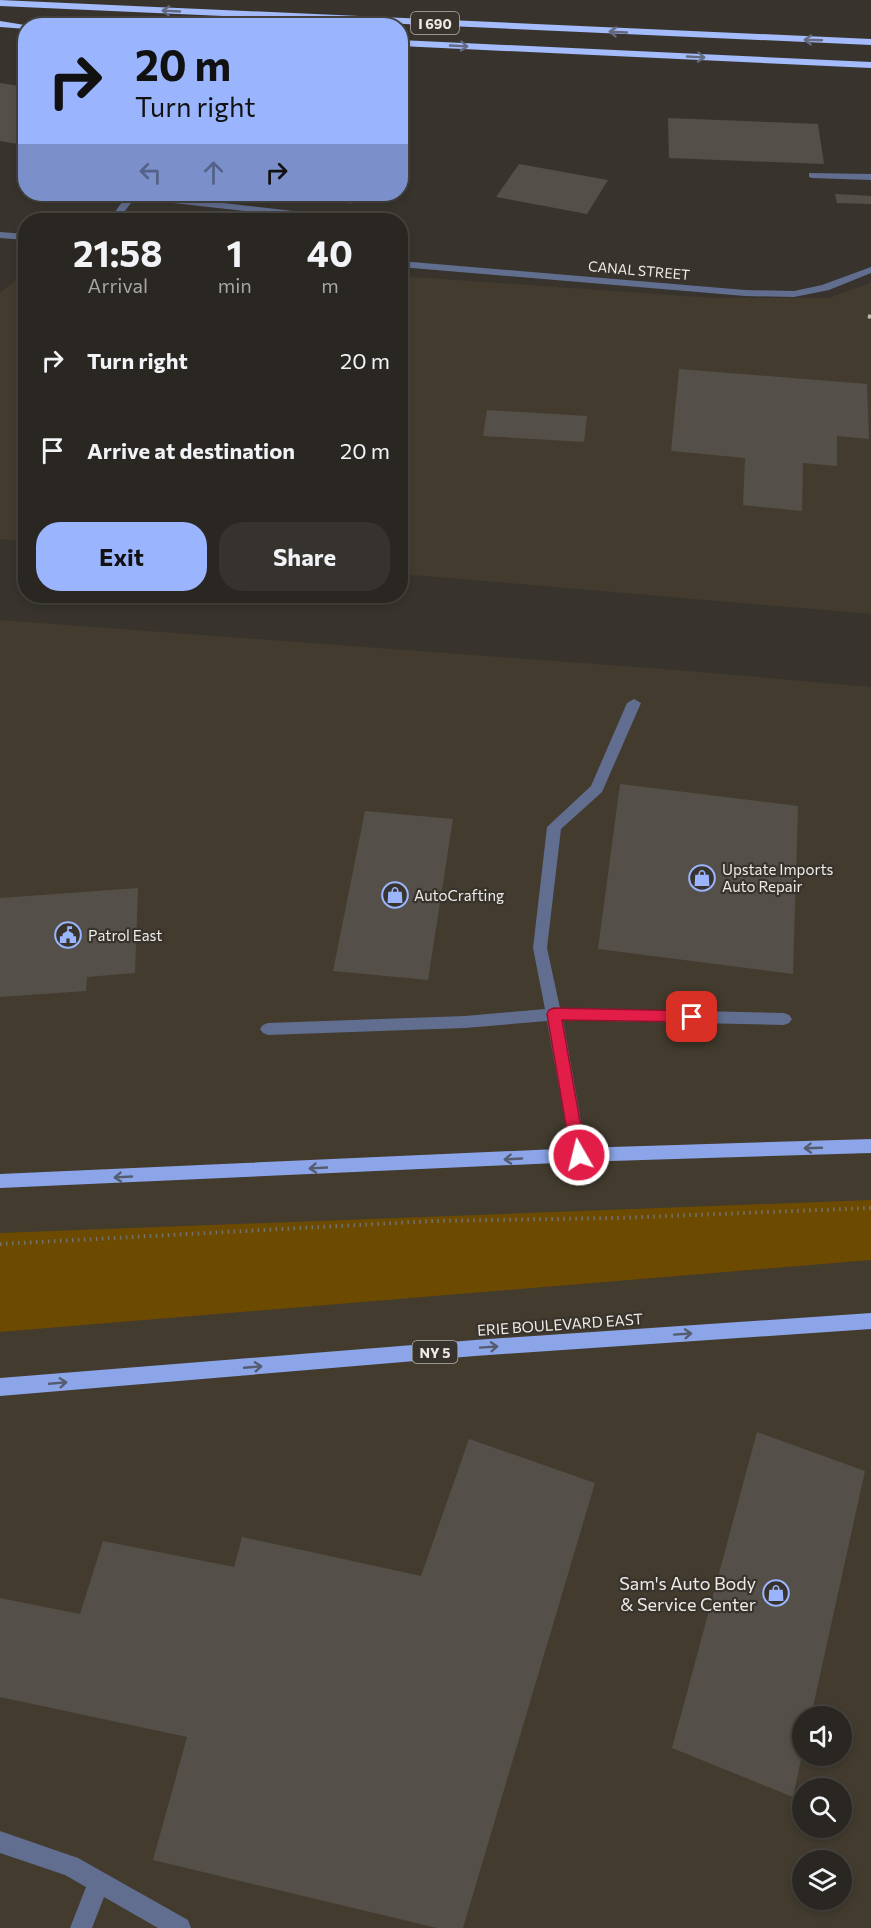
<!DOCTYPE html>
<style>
body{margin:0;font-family:Commissioner,sans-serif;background:#36332f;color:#f1f3f6;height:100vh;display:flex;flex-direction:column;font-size:22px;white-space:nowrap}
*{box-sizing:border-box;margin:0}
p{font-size:20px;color:#a5a5a5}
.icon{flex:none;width:33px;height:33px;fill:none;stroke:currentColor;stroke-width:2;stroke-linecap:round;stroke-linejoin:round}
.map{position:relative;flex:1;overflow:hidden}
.side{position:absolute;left:18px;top:213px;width:390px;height:390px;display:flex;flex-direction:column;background:#2a2722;border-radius:24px;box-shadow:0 3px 9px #0003,0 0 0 2px #464440}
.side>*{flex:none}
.guide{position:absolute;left:18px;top:18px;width:390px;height:183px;border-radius:24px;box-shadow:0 3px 9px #0003,0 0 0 2px #464440;background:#9ab5fd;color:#111;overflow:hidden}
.tools{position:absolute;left:792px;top:1706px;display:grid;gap:12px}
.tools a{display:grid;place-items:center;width:60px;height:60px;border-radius:50%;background:#2a2722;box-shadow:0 3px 9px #0003,0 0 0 2px #464440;font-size:30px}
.pin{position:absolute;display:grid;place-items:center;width:51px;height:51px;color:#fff;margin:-26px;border-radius:12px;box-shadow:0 3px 9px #0006}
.me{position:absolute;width:66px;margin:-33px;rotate:352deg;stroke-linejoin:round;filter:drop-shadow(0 0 4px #0008)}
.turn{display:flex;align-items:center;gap:21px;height:126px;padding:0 18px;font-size:27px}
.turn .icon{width:78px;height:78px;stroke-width:2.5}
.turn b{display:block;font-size:42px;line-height:51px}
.lanes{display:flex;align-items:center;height:57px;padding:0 18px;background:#0003;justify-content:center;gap:30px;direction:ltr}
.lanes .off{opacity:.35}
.eta{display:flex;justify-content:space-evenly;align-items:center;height:102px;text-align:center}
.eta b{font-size:36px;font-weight:700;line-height:42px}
.button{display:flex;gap:12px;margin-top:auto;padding:12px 18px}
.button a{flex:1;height:69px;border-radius:24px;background:#9ab5fd;color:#111;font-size:24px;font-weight:700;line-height:69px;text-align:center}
.button a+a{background:#36332f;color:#f1f3f6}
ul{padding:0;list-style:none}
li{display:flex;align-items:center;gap:18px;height:90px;padding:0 18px}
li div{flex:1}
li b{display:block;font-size:22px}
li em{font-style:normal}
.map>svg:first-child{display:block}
.built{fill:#423b2e;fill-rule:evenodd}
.green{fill:#6c4b00}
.building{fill:#545049}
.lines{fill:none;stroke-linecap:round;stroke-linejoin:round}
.path{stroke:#74716b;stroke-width:4;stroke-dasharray:1.5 4.5;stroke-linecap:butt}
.minor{fill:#616e8f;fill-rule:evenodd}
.major{fill:#8ca5e8;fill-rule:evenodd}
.highway{fill:#a4bcfc;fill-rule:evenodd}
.rail{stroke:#bdbab5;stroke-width:4;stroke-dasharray:6 6;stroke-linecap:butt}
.oneway{stroke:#636a80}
.oneway2{stroke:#555c6e}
.route{fill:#e11d48;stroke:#92132f;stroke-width:1.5}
.labels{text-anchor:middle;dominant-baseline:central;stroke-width:4.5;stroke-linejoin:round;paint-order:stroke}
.shield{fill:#38342d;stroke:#b7b4af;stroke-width:1.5}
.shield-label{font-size:14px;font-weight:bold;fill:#eeebe7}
.far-street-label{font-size:14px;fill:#eeebe7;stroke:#38342d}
.poi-label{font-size:15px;fill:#eeebe7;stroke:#38342d;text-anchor:start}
.street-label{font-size:15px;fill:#eeebe7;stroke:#38342d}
.near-poi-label{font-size:18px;fill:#eeebe7;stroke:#38342d;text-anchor:end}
</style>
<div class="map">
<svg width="871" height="1928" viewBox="0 0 871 1928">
<rect width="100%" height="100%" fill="#38342d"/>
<path class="built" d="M25 273V541L0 539V293Z
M400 276 714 298H828L871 283V614L401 574Z
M0 620 677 670 871 687V1928H0ZM802 1716H842V1755H802ZM802 1788H842V1827H802ZM802 1860H842V1899H802Z"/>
<path class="green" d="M871 1200V1260L0 1332V1233Z"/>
<path class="building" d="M0 83 26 87V137L18 144 0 141Z
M668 118 818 124 824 164 669 158Z
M519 164 608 180 587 214 496 197Z
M302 194H360L351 204Z
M835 194 871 196V204L837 203Z
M679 369 867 384 869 439 837 436V466L803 463 802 511 743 505 745 458 671 451Z
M487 410 587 416 584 442 483 436Z
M620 784 798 806 793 974 598 949Z
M365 811 453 819 428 980 333 971Z
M138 888 135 973 87 977 86 991 0 997V898Z
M757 1432 865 1471 811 1716H802V1755L793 1797 672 1748Z
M469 1439 595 1483 463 1928H437L153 1860 187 1737 0 1697V1598L80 1614 103 1541 234 1567 242 1537 421 1576Z"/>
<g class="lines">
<path class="path" d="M0 1244 433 1221 616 1218 871 1208"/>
<path class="minor" d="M809 173 871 174V180L812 178 809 177Z
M155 195 345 217 350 220H325L155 201 131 203 118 220H109L125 198Z
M0 232 26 234V240L0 238Z
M400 261 745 290 794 291 822 285 871 267V273L829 290 794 297 745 296 400 267Z
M634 699 641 703 602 792 561 829 547 948 560 1008 784 1013 789 1015 792 1019 789 1023 784 1025 563 1020 587 1155 585 1160 579 1162 573 1160 571 1155 547 1021 465 1028 268 1035 263 1033 260 1029 263 1025 268 1023 465 1016 545 1009 533 948 547 827 591 786 627 703Z
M0 1831 78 1858 188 1920 191 1928H158L104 1897 92 1928H70L86 1887 65 1875 0 1853Z"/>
<path class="major" d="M871 1139V1153L579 1162 0 1188V1174L579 1148Z
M871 1313V1329L475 1356 0 1396V1378L475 1340Z"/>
<path class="highway" d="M0 0 871 39V45L0 6Z
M0 21 31 26H26V29L0 27Z
M400 40 871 62V68L400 46Z"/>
<path class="rail" d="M868 316 871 317"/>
</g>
<defs><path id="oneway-shaft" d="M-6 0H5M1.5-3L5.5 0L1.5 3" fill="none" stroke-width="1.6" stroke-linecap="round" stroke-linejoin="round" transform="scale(1.5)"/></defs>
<g class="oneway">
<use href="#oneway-shaft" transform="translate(171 11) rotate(-177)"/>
<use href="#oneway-shaft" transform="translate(618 32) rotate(-177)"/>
<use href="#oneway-shaft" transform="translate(813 40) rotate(-178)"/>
<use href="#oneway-shaft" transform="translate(459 46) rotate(3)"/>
<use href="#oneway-shaft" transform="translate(696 57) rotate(3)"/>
</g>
<g class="oneway2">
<use href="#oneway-shaft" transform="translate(813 1148) rotate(178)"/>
<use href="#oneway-shaft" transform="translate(513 1159) rotate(177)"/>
<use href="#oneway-shaft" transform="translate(318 1168) rotate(177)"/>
<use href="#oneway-shaft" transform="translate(123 1177) rotate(177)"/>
<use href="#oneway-shaft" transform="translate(683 1334) rotate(-4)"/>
<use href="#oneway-shaft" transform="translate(489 1347) rotate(-4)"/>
<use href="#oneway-shaft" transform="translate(253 1367) rotate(-5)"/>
<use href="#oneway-shaft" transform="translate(58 1383) rotate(-5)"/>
</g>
<path class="route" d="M554 1008 692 1011 697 1013 699 1017 697 1021 692 1022 562 1020 586 1155 584 1160 579 1162 573 1160 571 1155 547 1014 549 1010Z"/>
<defs>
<g id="shop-ring" transform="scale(1.35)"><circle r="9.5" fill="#38342d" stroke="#9ab5fd" stroke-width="1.5"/><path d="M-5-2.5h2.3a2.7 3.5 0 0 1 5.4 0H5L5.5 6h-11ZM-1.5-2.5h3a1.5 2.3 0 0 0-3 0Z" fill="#9ab5fd"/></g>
<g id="civic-ring" transform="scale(1.35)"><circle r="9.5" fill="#38342d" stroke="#9ab5fd" stroke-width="1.5"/><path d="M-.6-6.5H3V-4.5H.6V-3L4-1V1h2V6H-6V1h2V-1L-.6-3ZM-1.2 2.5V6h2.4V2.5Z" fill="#9ab5fd"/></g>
</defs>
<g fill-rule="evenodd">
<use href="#shop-ring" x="702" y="878"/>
<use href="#shop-ring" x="395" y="895"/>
<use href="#civic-ring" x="68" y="935"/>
<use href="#shop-ring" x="776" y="1593"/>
</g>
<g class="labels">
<g class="shield">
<rect x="411" y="12" width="48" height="22" rx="4.5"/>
<rect x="412.5" y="1341" width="45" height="22" rx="4.5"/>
</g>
<g class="shield-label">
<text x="435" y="23">I 690</text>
<text x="435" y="1352">NY 5</text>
</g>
<g class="far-street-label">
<text transform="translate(639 270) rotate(5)">CANAL STREET</text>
</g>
<g class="poi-label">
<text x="722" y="869">Upstate Imports<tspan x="722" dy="17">Auto Repair</tspan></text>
<text x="414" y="895">AutoCrafting</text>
<text x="88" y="935">Patrol East</text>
</g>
<g class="street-label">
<text transform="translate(560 1324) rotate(-4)">ERIE BOULEVARD EAST</text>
</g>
<g class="near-poi-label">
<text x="756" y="1583">Sam's Auto Body<tspan x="756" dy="21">&amp; Service Center</tspan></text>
</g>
</g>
</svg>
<div class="tools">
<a><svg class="icon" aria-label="sound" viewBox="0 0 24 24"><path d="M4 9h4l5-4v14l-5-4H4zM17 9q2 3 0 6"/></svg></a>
<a><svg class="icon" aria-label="search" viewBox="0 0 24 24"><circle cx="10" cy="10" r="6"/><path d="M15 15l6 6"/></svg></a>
<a><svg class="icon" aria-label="layers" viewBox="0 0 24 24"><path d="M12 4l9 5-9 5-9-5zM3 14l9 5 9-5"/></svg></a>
</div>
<div class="pin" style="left:692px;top:1017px;background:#d93025"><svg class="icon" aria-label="arrive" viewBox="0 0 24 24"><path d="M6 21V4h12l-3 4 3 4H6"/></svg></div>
<svg class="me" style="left:579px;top:1155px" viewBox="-20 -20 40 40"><circle r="17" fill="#e11d48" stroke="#fff" stroke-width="3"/><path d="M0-11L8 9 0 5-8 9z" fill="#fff"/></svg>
<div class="guide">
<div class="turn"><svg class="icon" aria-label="right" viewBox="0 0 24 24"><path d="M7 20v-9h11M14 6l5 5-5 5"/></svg><div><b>20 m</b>Turn right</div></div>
<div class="lanes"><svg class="icon off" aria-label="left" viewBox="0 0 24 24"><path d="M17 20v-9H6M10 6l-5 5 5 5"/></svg><svg class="icon off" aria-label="ahead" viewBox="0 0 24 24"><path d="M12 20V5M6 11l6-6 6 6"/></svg><svg class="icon" aria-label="right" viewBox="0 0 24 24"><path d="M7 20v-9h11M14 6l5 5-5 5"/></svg></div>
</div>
<section class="side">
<div class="eta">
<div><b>21:58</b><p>Arrival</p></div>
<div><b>1</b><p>min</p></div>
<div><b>40</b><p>m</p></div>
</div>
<ul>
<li><svg class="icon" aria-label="right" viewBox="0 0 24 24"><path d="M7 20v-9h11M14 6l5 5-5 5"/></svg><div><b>Turn right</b></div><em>20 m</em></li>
<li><svg class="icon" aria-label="arrive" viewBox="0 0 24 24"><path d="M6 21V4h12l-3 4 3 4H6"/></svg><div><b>Arrive at destination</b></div><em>20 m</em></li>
</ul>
<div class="button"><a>Exit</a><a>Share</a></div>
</section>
</div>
